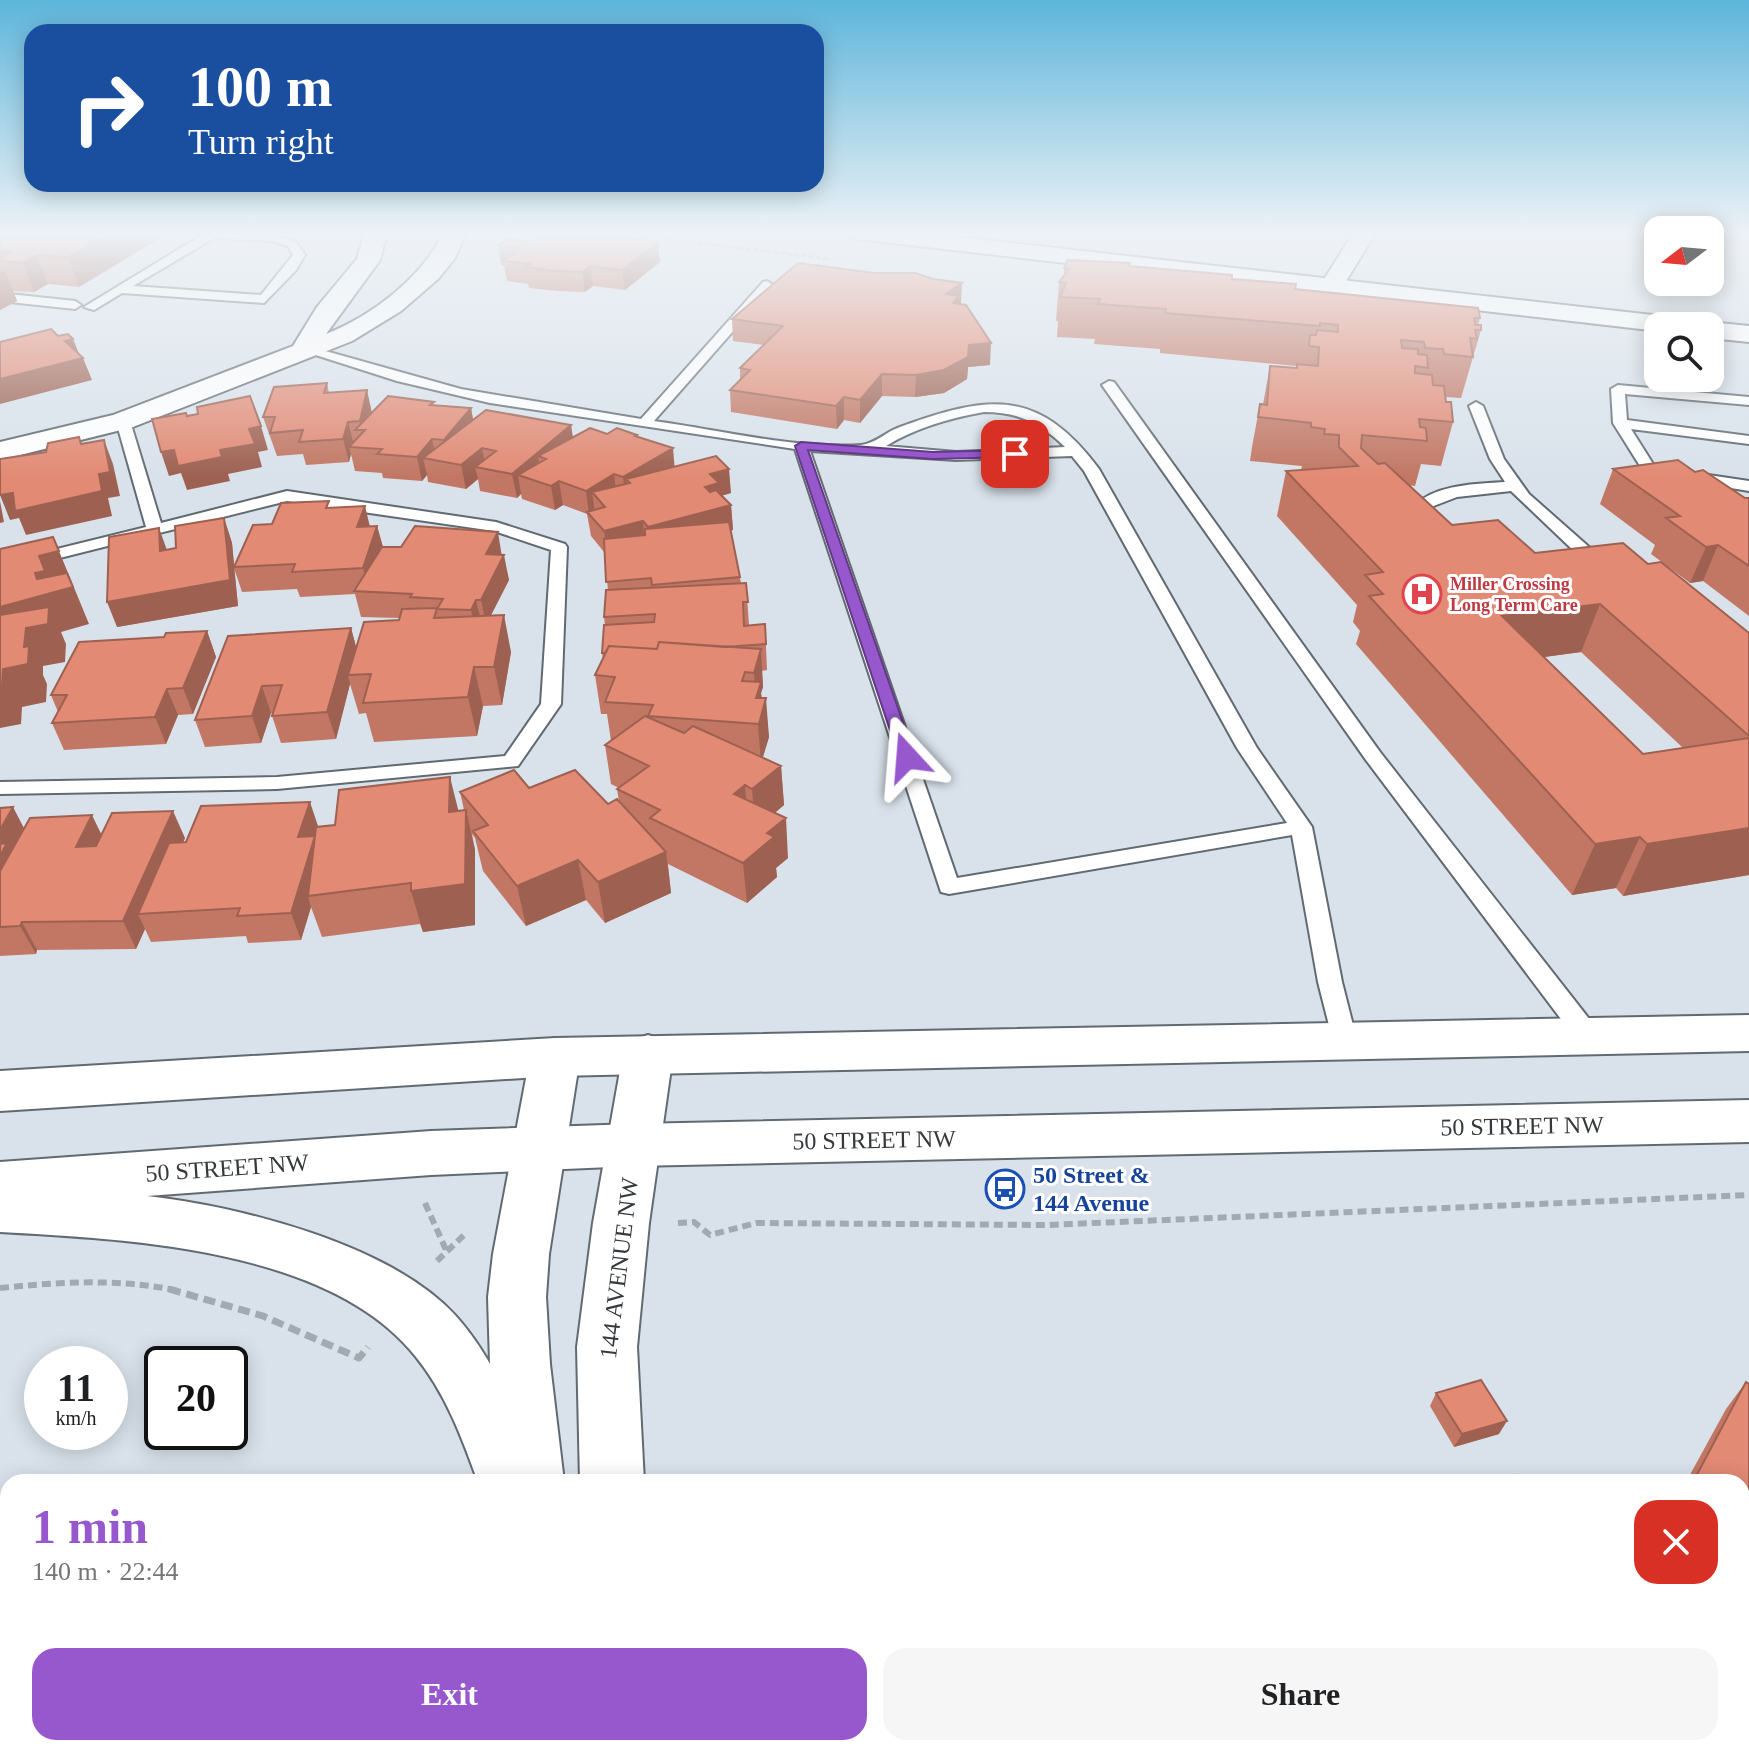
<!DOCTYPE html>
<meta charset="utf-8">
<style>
body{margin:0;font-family:"Times New Roman",serif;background:#f6f6f6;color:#202124;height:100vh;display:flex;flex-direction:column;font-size:30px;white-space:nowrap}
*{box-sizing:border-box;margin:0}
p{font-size:26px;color:#757577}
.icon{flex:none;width:44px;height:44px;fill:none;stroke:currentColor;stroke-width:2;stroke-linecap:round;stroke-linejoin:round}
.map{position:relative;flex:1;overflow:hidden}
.details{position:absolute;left:0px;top:1474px;width:1750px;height:282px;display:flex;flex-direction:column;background:#fff;border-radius:24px 24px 0 0;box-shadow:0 4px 20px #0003}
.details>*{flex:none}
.guide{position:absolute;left:24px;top:24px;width:800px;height:168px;border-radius:24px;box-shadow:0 4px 20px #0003;background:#1a4fa0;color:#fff;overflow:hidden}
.needle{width:52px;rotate:254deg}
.tools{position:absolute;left:1644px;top:216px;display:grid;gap:16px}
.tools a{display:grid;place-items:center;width:80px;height:80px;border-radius:16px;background:#fff;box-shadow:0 4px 20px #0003;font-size:40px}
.speed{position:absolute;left:24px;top:1346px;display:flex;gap:16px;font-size:40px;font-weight:700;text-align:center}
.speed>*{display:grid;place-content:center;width:104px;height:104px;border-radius:50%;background:#fff;box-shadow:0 4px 20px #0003;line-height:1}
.speed small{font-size:20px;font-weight:400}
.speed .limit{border:4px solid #111;border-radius:12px;background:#fff;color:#111}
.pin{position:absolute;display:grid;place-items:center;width:68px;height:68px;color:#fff;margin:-34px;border-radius:16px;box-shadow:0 4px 12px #0006}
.me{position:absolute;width:88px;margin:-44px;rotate:341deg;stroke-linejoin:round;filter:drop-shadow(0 0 6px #0008)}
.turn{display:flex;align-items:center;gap:28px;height:168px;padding:0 32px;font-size:36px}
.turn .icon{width:104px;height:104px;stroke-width:2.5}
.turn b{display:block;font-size:56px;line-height:68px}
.round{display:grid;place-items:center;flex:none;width:84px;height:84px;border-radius:24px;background:#f6f6f6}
.headline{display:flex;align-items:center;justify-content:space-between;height:136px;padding:0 32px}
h1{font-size:48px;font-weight:800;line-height:60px;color:#9758ce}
.button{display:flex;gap:16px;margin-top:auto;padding:16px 32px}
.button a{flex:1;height:92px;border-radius:24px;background:#9758ce;color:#fff;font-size:32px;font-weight:800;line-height:92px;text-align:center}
.button a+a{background:#f6f6f6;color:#202124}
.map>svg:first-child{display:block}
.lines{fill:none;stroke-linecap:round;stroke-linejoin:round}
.service-casing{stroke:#616a71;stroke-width:4}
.tertiary-casing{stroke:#616a71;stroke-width:4}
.secondary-casing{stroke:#616a71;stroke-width:4}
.primary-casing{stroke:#616a71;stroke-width:4}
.path-far2{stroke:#a2aab1;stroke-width:3;stroke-dasharray:5 2;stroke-linecap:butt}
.path-far1{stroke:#a2aab1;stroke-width:6;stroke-dasharray:9 5;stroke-linecap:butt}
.path{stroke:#a2aab1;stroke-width:7;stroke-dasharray:12 6;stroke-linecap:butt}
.service{fill:#fff;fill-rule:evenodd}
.tertiary{fill:#fff;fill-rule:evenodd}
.secondary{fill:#fff;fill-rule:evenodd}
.primary{fill:#fff;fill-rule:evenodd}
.wall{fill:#c27764;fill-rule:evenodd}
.shaded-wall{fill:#9e6151}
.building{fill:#e28a74;stroke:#9e6151;stroke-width:2}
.route{fill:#9758ce;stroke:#623986;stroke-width:2}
.labels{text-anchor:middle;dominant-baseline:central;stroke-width:6;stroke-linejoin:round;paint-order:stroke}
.far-health-label{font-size:18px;font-weight:bold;fill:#be3a42;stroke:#fff;text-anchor:start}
.near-street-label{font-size:24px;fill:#35393c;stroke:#fff}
.near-transit-label{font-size:24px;font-weight:bold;fill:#164399;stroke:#fff;text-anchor:start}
</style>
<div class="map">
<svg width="1749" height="1755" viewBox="0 0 1749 1755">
<rect width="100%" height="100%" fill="#d9e2eb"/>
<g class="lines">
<g class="service-casing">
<path id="service" d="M207 232 273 235 296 242 305 255 296 270 264 303 122 293 94 310 84 307ZM214 238 272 241 288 246 293 255 261 295 133 286Z
M767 281 773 285 771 288 654 421C721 430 793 449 861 445 875 444 887 431 900 427 988 395 1038 387 1099 469L1257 748 1312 827 1342 982 1357 1041 1354 1048 1345 1050 1336 1048 1333 1041 1318 982 1292 835 949 894 941 892 795 449 490 403 397 381 297 349 304 345 461 389 641 419 763 282ZM984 412C1019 412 1040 423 1065 447L956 452 886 446C915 428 950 418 984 412ZM810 451 956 460 1072 456 1084 471 1237 748 1287 823 957 878Z
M0 293 75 301 81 305 75 309 0 301Z
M1109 381 1114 382 1380 752 1597 1029 1600 1036 1597 1043 1588 1045 1579 1043 1366 760 1102 385Z
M1618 385 1749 397V405L1625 394 1627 420 1749 436V444L1631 429 1655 467 1749 481V491L1645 474 1613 423 1611 389Z
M1476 402 1483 406 1504 459 1529 494 1606 562 1608 566 1606 570H1594L1511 491 1457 497 1431 507V517L1439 527 1437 530H1425L1415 517V505C1437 484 1477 484 1505 482L1490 459 1469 406Z
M123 417 130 421 161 523 287 491 496 522 565 544 567 547 561 704 518 766 277 789 0 794V782L277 777 505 756 541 704 551 550 494 531 287 501 0 573V563L146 527 116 421Z"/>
</g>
<g class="tertiary-casing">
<path id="tertiary" d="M365 232H387L380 260 326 334C374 315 422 277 444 232H466L455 258 438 279 401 311 352 341 133 427 0 460V442L113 415 293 346 317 307 357 259Z
M1354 232H1376L1340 291H1324L1320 286Z
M648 1035 666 1041 673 1054 649 1223 637 1347 644 1482H580L577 1347 593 1223 623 1054 630 1041Z
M555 1038 573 1044 580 1057 549 1254 546 1297 550 1364 564 1482H500L490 1364 488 1297 493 1254 530 1057 537 1044Z
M525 1748H599L600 1755H526Z
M612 1748H686L687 1755H613Z"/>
</g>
<g class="secondary-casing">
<path id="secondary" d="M1749 1015V1051L555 1076 0 1111V1071L555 1038Z
M1749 1100V1142L634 1166 431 1175 147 1196C239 1206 391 1245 455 1315 497 1361 520 1425 542 1482H478C462 1438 446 1394 416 1357 330 1248 127 1239 0 1232V1162L431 1131 634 1124Z"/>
</g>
<g class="primary-casing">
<path id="primary" d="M445 232H470L454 242 446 240 443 235Z
M846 232H913L1679 318 1688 321 1692 326H1658V331L857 239Z
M1710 322 1749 326V342L1710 338V326H1700Z"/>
</g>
<path class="path-far2" d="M607 232 831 259"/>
<path class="path-far1" d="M425 1203 446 1250
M678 1223 694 1222 710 1235 756 1223 1048 1225 1749 1195
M437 1261 467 1232
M0 1288C60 1282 119 1278 179 1291"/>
<path class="path" d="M169 1289 263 1316 359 1358 368 1347"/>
<use href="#service" class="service"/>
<use href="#tertiary" class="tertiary"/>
<use href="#secondary" class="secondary"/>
<use href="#primary" class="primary"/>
</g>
<path class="wall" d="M0 232H170L79 287 48 284 34 292 13 291 17 301 0 310Z
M535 242H658L660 262 625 290 593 286 585 292 557 291 529 288 528 284 507 281 504 266 501 265 498 245Z
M1130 266 1232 279 1480 318 1478 325 1481 330 1461 398 1445 397 1453 422 1441 466 1421 464 1415 486 1408 485 1452 525 1535 553 1648 564 1749 633V875L1623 896 1616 888 1572 895 1356 644 1360 631 1353 622 1357 605 1277 516 1286 471 1301 470 1302 466 1250 461 1252 447 1260 404H1263L1270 366 1296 368V366L1160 353V349L1094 344 1095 339 1057 337 1058 321H1056L1059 282 1064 275V268ZM1581 652 1683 748 1643 754 1544 657Z
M933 279 962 283 960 304 990 365 968 367 967 379 944 393 915 397 882 396 860 423 844 420 837 429 731 412 730 390 740 379V368L764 345 733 341 732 319Z
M327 383 329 393 372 412 434 406 471 408 473 420 571 425 573 438 607 434 637 435V437L675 467 731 493 721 496 731 505 733 530H730L741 583H746L749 625 765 624 767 670 762 671 763 687 761 693 769 737 763 757 781 766 784 805 775 813 788 858 776 868 777 877 747 903 668 864 671 893 605 923 586 900 526 926 483 871 475 838 472 834 475 850V925L423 932 420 924 322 937 311 907 301 940 248 943 246 936 151 942 145 929 136 949 37 950 36 954 0 956V808L24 828 102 835 185 838 183 842 464 810 460 792 529 788 608 804 619 802 617 789 619 788 611 784 605 745 611 741 607 714H601L595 675 603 659 602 653 605 625 604 617 608 590 604 552 591 536 587 514 563 505 555 510 522 499 521 494 517 498 480 491 478 479 466 489 428 482 427 475 422 481 383 478 382 473 355 471 351 454 349 462 306 465 303 454 277 456 263 417Z
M1613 469 1695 472 1745 498H1749V616L1703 581 1690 583 1651 554 1655 545 1600 504Z
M331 508 370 526H377L383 547 502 555 509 580 491 615 511 652 502 705 483 706 477 736 374 742 366 713 359 714 350 684 336 739 281 743 272 716 273 713H271L261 743 205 747 195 720 351 628 356 647 399 620 400 618 361 617 355 594 300 597 297 589 242 592 234 568 238 606 117 627 167 550 176 548 224 518 232 543 234 566 272 524Z
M207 631 216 657 193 714 178 715 166 744 64 750 52 723 58 712 51 695 164 637Z
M1746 1382 1749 1384V1561L1742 1556V1482H1686L1726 1409Z
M1436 1393 1499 1434 1454 1447 1430 1406Z
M1742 1606 1749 1607V1755H1735L1733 1748H1742Z
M972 1748H1613L1617 1755H974Z"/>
<path class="shaded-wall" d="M113 232H170L79 287 68 257Z
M658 242 660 262 625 290 622 270Z
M37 255 48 284 34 292 23 263Z
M590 266 593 286 585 292 582 272Z
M5 271 17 301 0 310V273Z
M962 283 961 303 959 305 958 317 946 294Z
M73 339 81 359 83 358 92 380 0 404V379L65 341Z
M991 343 990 365 968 367 967 379 944 393 915 397 916 375 969 345Z
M882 374V396L860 423V400Z
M367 390 372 413 365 430H362L360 421Z
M844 397V420L837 429 836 406Z
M471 408 475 431 449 464 444 440Z
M348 422 354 445 349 447 351 454 349 462 343 439Z
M571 425 574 448 546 459 538 456 542 476 518 475 521 494 517 498 512 474Z
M261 426 268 450 258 452 262 467 228 474 230 481 187 490 181 473 169 476 161 452 174 450H220L249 429Z
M432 439 437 461 423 458 427 475 422 481 417 457Z
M104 440 113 464 120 496 108 498 112 516 26 535 19 518 10 520 0 495 99 474Z
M482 448 486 469 475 467 478 479 466 489 461 465Z
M673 448 675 472 630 483 626 479 629 500 626 501 623 477Z
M729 469 731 493 720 496 721 507 705 487 710 474Z
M614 474 617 498 592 492 595 512 589 515 586 491Z
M559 481 563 505 555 510 551 486Z
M0 501 4 522 0 523Z
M731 505 733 530 651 552 648 527Z
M365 506 371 531 357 527Z
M224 518 232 543 238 606 117 627 107 602Z
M643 521 645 546 608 556 604 531Z
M377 526 384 551 370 594 363 568Z
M159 528 168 553 160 551Z
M498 532 502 557 486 554Z
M1718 545 1703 581 1690 583 1706 547Z
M59 551 89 624 61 632 66 644 65 662 43 666V675L47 684 46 702 22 707 21 724 0 728V607L35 573 39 556Z
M504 555 509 580 486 625 481 600Z
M476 600 482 625 476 636 471 610Z
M1600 604 1581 652 1486 665 1502 616Z
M504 615 511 652 502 705 494 667Z
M351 628 358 654 348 675 350 684 336 739 327 712Z
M207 631 216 657 193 714 183 688Z
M761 649 763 687 761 693 763 711 766 698 769 737 761 763 754 673Z
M474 667 483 706 477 736 468 697Z
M262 686 271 713 261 743 252 716Z
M167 689 178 715 166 744 155 717Z
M781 766 784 805 755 829 752 789Z
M450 777 460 817 449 812Z
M745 785 748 825 734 794Z
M310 802 319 829 308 896 311 907 301 940 291 913 298 837Z
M13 807 27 834 0 911V830Z
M466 810 475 850V925L423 932 411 891Z
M173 811 185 838 152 913 138 914 145 929 136 949 123 921Z
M92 815 105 842 89 875 76 847Z
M786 818 788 858 776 868 777 877 747 903 743 863 767 833Z
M1749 828V875L1623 896 1647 844Z
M1640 837 1616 888 1572 895 1595 844Z
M666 852 671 893 605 923 598 882Z
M578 860 586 900 526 926 517 886Z
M22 922 37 950 36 954 20 926Z
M1507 1421 1499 1434 1454 1447 1462 1434Z
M86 1748H124L118 1755H80Z"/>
<path class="building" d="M0 232H113L68 257 37 255 23 263 0 261V258L10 252 0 251Z
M550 232H580L658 242 622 270 590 266 582 272 554 271 526 267 530 264 503 261 522 248 498 245 508 239 535 242Z
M1067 260 1130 263 1129 266 1232 275V279L1296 284 1295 289 1478 308 1480 318H1474L1475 325H1481V330H1475L1477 339 1470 338 1473 357 1444 354 1443 349 1425 348 1424 342 1401 340 1402 348 1418 349V354L1427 355 1428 368 1415 366V373L1432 375 1433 385 1444 386 1446 402H1451L1453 422 1419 419 1420 427 1426 428 1427 441 1362 435 1361 448 1378 464 1385 463 1452 525 1498 520 1535 553 1623 543 1648 564 1661 562 1749 633V736L1600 604 1502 616 1643 754 1749 738V828L1647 844 1640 837 1595 844 1369 596 1383 594 1365 575 1383 572 1286 471 1358 466 1339 447V435L1324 434 1325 429 1311 427V423L1258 417 1260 404 1267 405 1270 366 1297 368V364L1318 366 1319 347 1309 346 1310 335H1316L1317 330 1338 332V325L1320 323V326L1165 313 1166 309 1098 304 1100 299 1060 297 1066 283 1059 282 1069 269 1064 268Z
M798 263 874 273H916L933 279 962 283 946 294 959 296 953 303 966 305 991 343 969 345 968 357 944 370 916 375 882 374 860 400 844 397 836 406 730 390 750 370 740 368 783 326 732 319Z
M51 329 58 336 68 334 73 339 65 341 83 358 0 379V342Z
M327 383 324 393 367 390 360 421 348 422 343 439 299 442 303 430 270 433 275 417H263L274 387Z
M250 396 261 426 249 429 255 444 220 450 222 457 178 466 174 450 161 452 152 419 186 413 187 416 198 414 197 407Z
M388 396 434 402 430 405 471 408 444 440 432 439 417 457 377 454 382 449 349 447 365 430H355Z
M486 410 571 425 512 474 475 467 496 451 482 448 461 465 423 458Z
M590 428 607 434 617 428 637 435 635 436 673 448 623 477 614 474 586 491 559 481 551 486 518 475 546 459 538 456Z
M79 437 81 444 104 440 110 472 99 474 102 491 15 511 13 493 0 495V459L46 452 48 443Z
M716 456 729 469 710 474 719 483 705 487 710 492 716 490 731 505 648 527 643 521 604 531 587 512 605 507 592 492 630 483 626 479Z
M1678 460 1695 472 1703 470 1745 498H1749V566L1718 545 1706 547 1666 518 1680 516 1613 469Z
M329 501 326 508 365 506 357 527 377 526 363 568 292 572 295 564 234 567 253 525 272 524 281 503Z
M224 518 230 580 107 602 109 537 159 528 160 551 176 548 175 526Z
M729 522 740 577 652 585 651 578 606 582 604 539 645 535V529Z
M415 526 498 532 486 554 504 555 481 600H476L471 610 437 609 443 599 410 597 412 594 354 591 382 547H401Z
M53 537 59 551 39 556 45 571 35 573 37 579 67 573 73 587 0 607V549Z
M746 583 748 602H743L744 626 765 624 766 644 724 647 659 642 657 649 609 646 605 653H602L604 625 654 622 655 614 604 617 606 590Z
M49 607 48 624 26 628 24 647 29 646 28 664 3 669 2 686H0V615Z
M437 608 434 618 504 615 494 667H474L468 697 363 703 371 674 348 675 364 622 399 620 402 609Z
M351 628 327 712 272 716 282 685 262 686 252 716 195 720 228 636Z
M207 631 183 688 167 689 155 717 52 723 67 695H51L79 642 164 637 166 633Z
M659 642 761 649 754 673 745 672 742 681 761 682 756 698H766L759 724 648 716 653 705 605 702 615 677 595 675 609 646 657 649Z
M645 716 684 733 693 726 781 766 752 789 745 785 734 794 786 818 767 833 774 837 743 863 650 818 660 810 617 789 649 766 605 745Z
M514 770 529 788 575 770 608 804 617 799 666 852 598 882 578 860 517 886 473 831 488 825 460 792Z
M450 777 449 812 466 810 465 884 411 891V883L308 896 316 827 335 825 339 790Z
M310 802 298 837 315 836 291 913 237 916 240 908 138 914 169 843 186 842 201 806Z
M13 807 0 830V808Z
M173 811 123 921 22 922 20 926 0 927V871L30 818 92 815 76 847 96 846 112 813Z
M7 843 0 856V844Z
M1481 1380 1507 1421 1462 1434 1436 1393Z
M1746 1382 1749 1384V1521L1742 1517V1482H1693Z
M1519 1475 1524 1482H1498Z
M0 1565 8 1570V1748H86L80 1755H0Z
M1742 1606 1749 1607V1699L1742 1677Z
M225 1748H228L229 1755H211Z
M990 1748H1520L1524 1755H992Z
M1526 1748H1613L1617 1755H1530Z"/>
<linearGradient id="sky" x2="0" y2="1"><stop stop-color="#5db5db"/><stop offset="0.49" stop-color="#eef2f6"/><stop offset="1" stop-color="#eef2f6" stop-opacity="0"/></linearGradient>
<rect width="1749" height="477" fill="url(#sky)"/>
<path class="route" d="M801 442 933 452 1015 450 1021 454 1015 457 933 459 808 450 915 757 913 761 907 762 899 757 795 446Z"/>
<defs>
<g id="hospital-ring" transform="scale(2)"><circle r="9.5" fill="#fff" stroke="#e0444e" stroke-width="1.5"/><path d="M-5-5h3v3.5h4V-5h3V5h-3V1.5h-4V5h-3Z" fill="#e0444e"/></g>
<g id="bus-ring" transform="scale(2)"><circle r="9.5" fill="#fff" stroke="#1a4fb4" stroke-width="1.5"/><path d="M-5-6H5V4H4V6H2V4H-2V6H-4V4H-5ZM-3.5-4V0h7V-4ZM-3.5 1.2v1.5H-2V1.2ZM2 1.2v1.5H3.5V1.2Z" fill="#1a4fb4"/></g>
</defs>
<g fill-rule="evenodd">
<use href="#hospital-ring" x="1422" y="594"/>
<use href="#bus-ring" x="1005" y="1189"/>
</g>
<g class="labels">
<g class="far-health-label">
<text x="1450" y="584">Miller Crossing<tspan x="1450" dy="21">Long Term Care</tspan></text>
</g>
<g class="near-street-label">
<text transform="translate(1522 1126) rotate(-1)">50 STREET NW</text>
<text transform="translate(874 1140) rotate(-1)">50 STREET NW</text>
<text transform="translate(227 1168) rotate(-4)">50 STREET NW</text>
<text transform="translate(619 1268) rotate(-83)">144 AVENUE NW</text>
</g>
<g class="near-transit-label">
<text x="1033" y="1175">50 Street &amp;<tspan x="1033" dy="28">144 Avenue</tspan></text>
</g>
</g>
</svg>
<div class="tools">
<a><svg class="needle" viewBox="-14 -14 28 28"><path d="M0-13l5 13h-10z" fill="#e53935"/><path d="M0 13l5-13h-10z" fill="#757577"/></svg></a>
<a><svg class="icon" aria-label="search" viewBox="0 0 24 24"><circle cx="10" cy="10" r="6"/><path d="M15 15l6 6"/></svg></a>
</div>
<div class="speed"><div>11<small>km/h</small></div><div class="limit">20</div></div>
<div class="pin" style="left:1015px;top:454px;background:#d93025"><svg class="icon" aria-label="arrive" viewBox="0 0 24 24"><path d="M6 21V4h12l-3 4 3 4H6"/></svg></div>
<svg class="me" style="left:907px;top:757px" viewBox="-20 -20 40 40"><path d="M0-17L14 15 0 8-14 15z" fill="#9758ce" stroke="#fff" stroke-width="4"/></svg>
<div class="guide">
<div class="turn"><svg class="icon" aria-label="right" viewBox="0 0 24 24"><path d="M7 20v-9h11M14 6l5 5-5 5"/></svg><div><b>100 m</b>Turn right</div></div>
</div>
<section class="details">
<div class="headline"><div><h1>1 min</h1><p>140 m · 22:44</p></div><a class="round" style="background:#d93025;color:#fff"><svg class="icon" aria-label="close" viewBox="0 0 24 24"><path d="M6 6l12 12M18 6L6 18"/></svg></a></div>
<div class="button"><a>Exit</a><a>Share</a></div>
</section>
</div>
